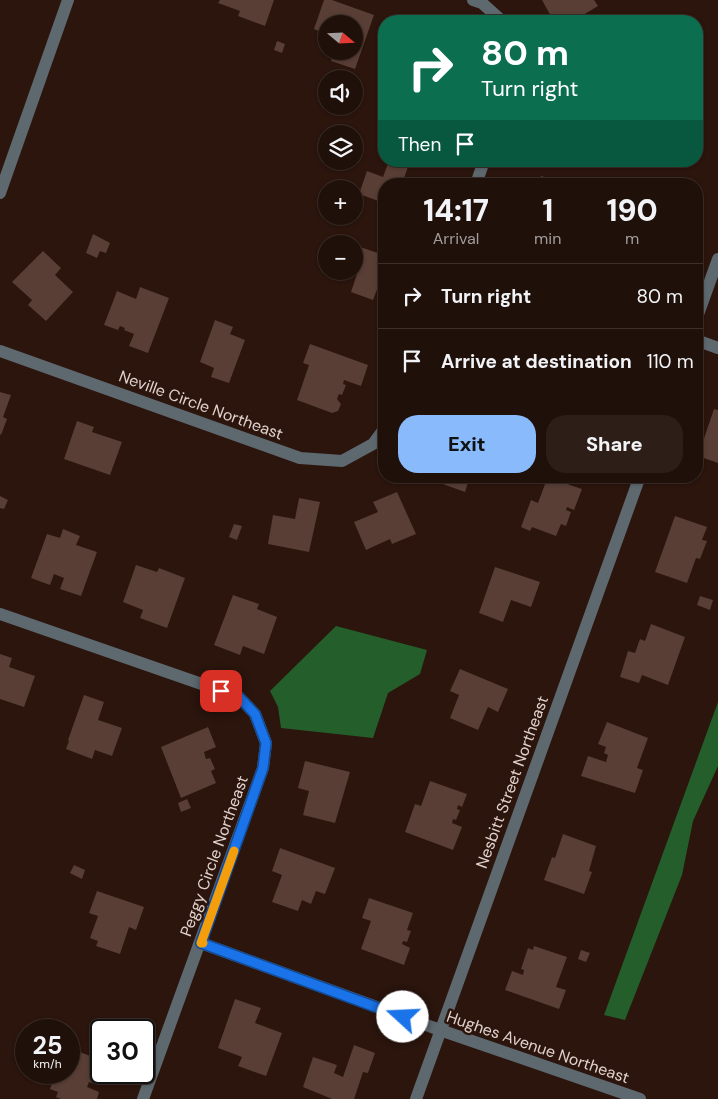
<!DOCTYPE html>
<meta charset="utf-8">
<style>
body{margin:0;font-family:"DM Sans",sans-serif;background:#2d1e18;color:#f1f3f6;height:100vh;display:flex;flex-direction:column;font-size:19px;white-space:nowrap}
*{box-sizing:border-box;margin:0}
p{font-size:16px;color:#a29d9c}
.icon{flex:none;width:28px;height:28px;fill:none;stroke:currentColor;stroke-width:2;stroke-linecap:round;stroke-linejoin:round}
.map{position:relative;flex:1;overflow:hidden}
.side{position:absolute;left:378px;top:178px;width:325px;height:305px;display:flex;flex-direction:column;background:#20100a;border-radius:20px;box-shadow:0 1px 4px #0004,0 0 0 1px #3d302b}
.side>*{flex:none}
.top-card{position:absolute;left:378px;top:15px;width:325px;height:152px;border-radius:20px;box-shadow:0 1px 4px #0004,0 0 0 1px #3d302b;background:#0b6e4f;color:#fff;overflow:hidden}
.needle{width:32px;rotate:109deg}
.fabs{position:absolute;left:318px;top:15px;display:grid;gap:10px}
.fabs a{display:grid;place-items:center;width:45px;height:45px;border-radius:50%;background:#20100a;box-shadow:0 1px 4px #0004,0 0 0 1px #3d302b;font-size:25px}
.speed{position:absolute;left:15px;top:1019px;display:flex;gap:10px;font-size:25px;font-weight:700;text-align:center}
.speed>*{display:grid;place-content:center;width:65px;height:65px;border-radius:50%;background:#20100a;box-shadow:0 1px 4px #0004,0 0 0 1px #3d302b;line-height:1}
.speed small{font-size:12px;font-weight:400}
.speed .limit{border:2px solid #111;border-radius:8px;background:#fff;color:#111}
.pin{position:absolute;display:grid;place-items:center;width:42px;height:42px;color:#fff;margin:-21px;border-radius:10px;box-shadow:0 2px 8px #0006}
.me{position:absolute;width:55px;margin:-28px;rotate:290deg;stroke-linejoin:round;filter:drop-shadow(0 0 4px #0008)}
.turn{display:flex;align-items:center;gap:18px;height:105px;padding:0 20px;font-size:22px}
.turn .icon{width:65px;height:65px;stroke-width:2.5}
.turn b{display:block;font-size:35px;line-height:42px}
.then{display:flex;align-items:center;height:48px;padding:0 20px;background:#0003;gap:10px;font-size:19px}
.eta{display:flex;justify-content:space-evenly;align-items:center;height:85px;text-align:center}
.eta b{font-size:30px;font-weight:800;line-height:35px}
.cta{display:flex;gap:10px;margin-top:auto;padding:10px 20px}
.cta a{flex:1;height:58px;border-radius:20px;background:#88bafc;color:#111;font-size:20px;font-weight:800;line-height:58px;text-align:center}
.cta a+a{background:#2d1e18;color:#f1f3f6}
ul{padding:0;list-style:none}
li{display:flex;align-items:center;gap:15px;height:65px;padding:0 20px;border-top:1px solid #3d302b}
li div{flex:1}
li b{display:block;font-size:19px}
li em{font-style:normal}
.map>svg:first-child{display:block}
.forest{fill:#245e2a}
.building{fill:#583e35}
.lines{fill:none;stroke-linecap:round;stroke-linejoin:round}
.minor{stroke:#5d686f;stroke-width:12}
.route-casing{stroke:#114b97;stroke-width:12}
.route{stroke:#1a73e8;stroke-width:9}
.slow{stroke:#f59e0b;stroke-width:9}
.labels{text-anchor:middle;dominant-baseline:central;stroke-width:5;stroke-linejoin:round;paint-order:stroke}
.street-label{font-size:16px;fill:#e2d2cd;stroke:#2b150d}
</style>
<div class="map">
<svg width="718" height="1099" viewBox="0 0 718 1099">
<rect width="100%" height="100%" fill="#2b150d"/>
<path class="forest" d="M336 626 427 650 420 674 388 693 373 738 281 728 278 707 270 691Z
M718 702V766L693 821 682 875 625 1020 604 1015Z"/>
<path class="building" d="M220 0H274L265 26 238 16 240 11 218 3Z
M324 0H332L374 15 355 69 331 61 335 51H354V24H326V46L319 43 323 33 314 29Z
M542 0H594L598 6 573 21H566L562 14 553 20Z
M277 41 285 44 282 53 274 50Z
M389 161H410L402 184H384V203L359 194 367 171 383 177Z
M541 176 548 178 547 182 553 184H538Z
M93 234 110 243 106 253 100 251 97 258 86 253Z
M357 246 384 255V280L381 279 373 300 351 292 358 271 354 269V254Z
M43 251 61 268 55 275 73 292 46 321 28 305 32 300 12 282Z
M140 287 169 298 148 353 129 346 134 334 124 330 125 328 120 326 118 330 104 325 117 291 136 299Z
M215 320 233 327 230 334 245 340 229 383 211 377 214 368 200 362Z
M310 344 368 365 361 386 344 380 343 384 346 385 342 395 339 394 337 399 341 404 338 411 332 413 297 400 309 365 303 363Z
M0 392 11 395 3 417 7 419 1 435 0 434Z
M714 409 718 410V463L698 456Z
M77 421 94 427 92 432 122 442 110 475 64 459Z
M427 476H470L465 492 426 478Z
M548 476H566L564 483 582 489 574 510 567 507 566 510 571 512 566 526 561 524 556 536 532 527 530 531 521 527 531 500 538 503Z
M397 492 416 534 392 544 390 539 366 550 354 522 378 512 373 502Z
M0 496 8 500 4 509 0 508Z
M299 498 320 502 309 552 268 544 273 515 295 519Z
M675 516 707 527 702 540 707 541 700 559 696 558 687 583 655 572Z
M234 524 242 526 237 540 229 537Z
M63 529 80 536 76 545 97 552 81 596 60 589 64 578 54 574 50 585 31 578 47 534 60 538Z
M136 565 157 572 159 568 185 578 167 628 140 618 143 610 123 602Z
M495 567 540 582 531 607 511 600 503 622 479 613Z
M233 595 259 604 257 609 277 617 264 654 243 646 240 655 214 645Z
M700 596 713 600 710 610 697 605Z
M651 624 685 637 668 685 642 675 639 683 620 677 628 651 635 653 640 639 645 641Z
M0 654 12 658 9 667 35 676 24 707 0 699Z
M460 669 508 689 498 712 488 707 478 730 450 718 459 695 450 691Z
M84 695 104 702 98 720 122 728 112 756 95 750 92 759 66 749 69 741 68 740Z
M607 722 648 738 637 768 643 770 635 793 581 776 588 756 606 762 608 755 604 753 606 747 598 744Z
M208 727 216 747 204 752 206 759 210 758 215 769 211 771 216 783 181 798 161 747Z
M305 761 350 772 335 823 303 815 309 791 298 788Z
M430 781 467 794 462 807 458 805 457 809 460 810 456 820 453 819 452 823 462 827 453 850 405 832 415 804 421 806Z
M187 799 191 808 181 812 178 803Z
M563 834 596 846 589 871 592 872 584 894 544 880 552 857 555 858Z
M280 848 335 868 325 894 316 891 311 904 302 900 298 911 272 902 282 875 272 871Z
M74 865 85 870 82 879 70 873Z
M97 891 144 907 136 930 129 927 120 954 96 946 98 941 90 938 98 916 89 913Z
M369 898 413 913 407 930 411 931 407 942 403 941 402 944 410 948 404 965 361 949 371 921 362 918Z
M534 946 567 957 556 987 566 990 559 1009 505 990 512 971 523 975 524 970 521 969 528 948 533 950Z
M581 950 590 953 586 962 578 959Z
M235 999 261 1008 255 1023 282 1033 266 1076 238 1066 242 1057 218 1048Z
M354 1045 375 1053 368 1073 363 1072 354 1099H332L303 1087 313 1057 337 1065 334 1073 343 1077Z
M99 1049H101V1072H108L104 1082 97 1079 95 1084 89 1082 87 1087 99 1092 97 1099H61L56 1097 58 1092 50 1089 56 1072 65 1074V1072H69V1063L74 1050 96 1058Z"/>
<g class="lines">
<path class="minor" d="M473 0 482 3 502 21
M476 184 484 161
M0 193 68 0
M696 320 718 259
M696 340 718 348
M0 351 300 458 342 461 373 444 384 429
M0 614 239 697 255 714 266 743 263 768 143 1099
M201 943 440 1030 640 1099
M416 1099 640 476"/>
</g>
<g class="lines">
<g class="route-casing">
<path id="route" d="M221 691 239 697 255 714 266 743 263 768 201 943 403 1017"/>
</g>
<use href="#route" class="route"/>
<path class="slow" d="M203 943H201L234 851"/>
</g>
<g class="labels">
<g class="street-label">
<text transform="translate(201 405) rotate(20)">Neville Circle Northeast</text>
<text transform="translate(512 782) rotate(-70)">Nesbitt Street Northeast</text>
<text transform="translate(214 856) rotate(-70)">Peggy Circle Northeast</text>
<text transform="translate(538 1047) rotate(19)">Hughes Avenue Northeast</text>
</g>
</g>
</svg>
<div class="fabs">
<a><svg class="needle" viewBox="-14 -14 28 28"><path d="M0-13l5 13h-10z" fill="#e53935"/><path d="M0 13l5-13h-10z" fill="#a29d9c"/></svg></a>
<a><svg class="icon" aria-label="sound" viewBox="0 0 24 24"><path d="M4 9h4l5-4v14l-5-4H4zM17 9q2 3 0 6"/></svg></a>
<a><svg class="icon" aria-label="layers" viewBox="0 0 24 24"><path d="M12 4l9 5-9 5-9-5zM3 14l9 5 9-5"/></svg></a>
<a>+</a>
<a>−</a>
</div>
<div class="speed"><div>25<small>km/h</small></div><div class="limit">30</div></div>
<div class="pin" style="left:221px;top:691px;background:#d93025"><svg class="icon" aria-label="arrive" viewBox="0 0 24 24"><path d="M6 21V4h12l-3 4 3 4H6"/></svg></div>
<svg class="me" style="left:403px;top:1017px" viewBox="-20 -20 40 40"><circle r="19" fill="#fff"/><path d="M0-13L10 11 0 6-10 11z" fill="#1a73e8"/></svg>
<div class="top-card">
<div class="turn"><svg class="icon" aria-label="right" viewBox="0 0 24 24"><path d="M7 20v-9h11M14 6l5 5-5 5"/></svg><div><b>80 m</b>Turn right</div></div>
<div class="then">Then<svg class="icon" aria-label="arrive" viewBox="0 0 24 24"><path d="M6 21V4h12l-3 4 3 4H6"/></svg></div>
</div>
<section class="side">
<div class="eta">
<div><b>14:17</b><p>Arrival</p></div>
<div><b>1</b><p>min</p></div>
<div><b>190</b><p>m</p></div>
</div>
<ul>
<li><svg class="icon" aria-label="right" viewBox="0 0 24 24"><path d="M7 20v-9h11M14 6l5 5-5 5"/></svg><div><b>Turn right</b></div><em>80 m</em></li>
<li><svg class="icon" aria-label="arrive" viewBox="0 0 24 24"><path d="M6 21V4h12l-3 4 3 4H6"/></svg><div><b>Arrive at destination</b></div><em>110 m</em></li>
</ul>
<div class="cta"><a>Exit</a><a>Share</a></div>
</section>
</div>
